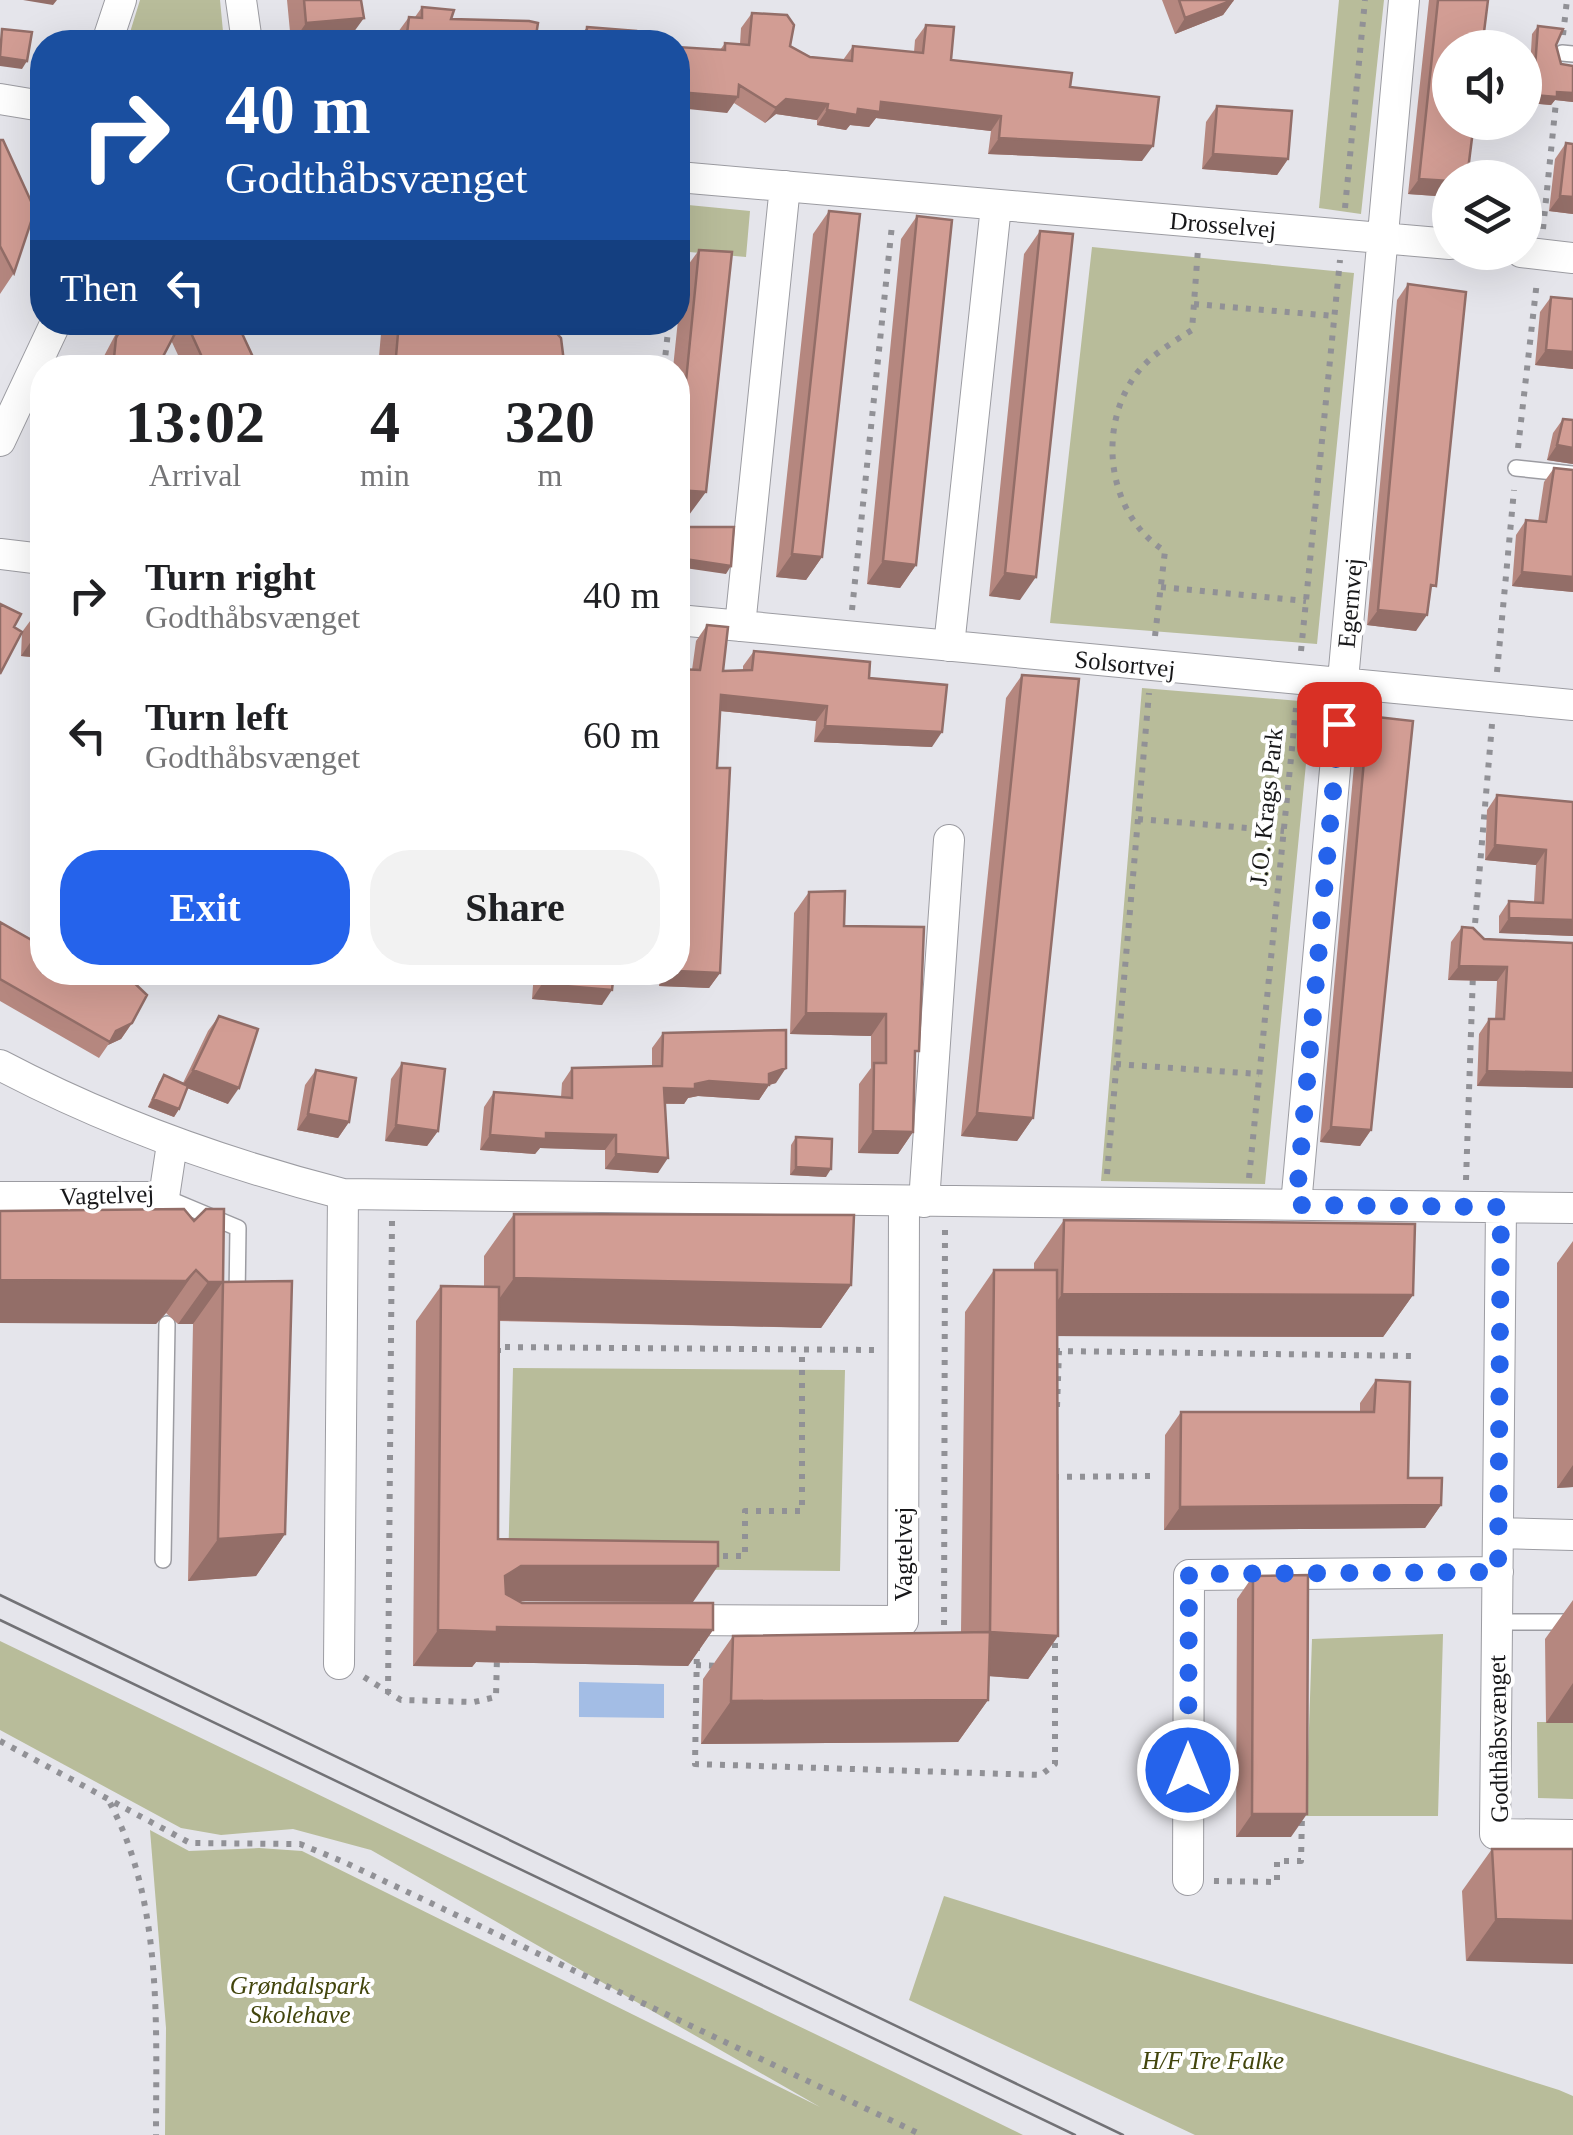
<!DOCTYPE html>
<meta charset="utf-8">
<style>
body{margin:0;font-family:"Times New Roman",serif;background:#f2f2f2;color:#202124;height:100vh;display:flex;flex-direction:column;font-size:38px;white-space:nowrap}
*{box-sizing:border-box;margin:0}
p{font-size:32px;color:#757577}
.icon{flex:none;width:55px;height:55px;fill:none;stroke:currentColor;stroke-width:2;stroke-linecap:round;stroke-linejoin:round}
.map{position:relative;flex:1;overflow:hidden}
.details{position:absolute;left:30px;top:355px;width:660px;height:630px;display:flex;flex-direction:column;background:#fff;border-radius:40px;box-shadow:0 10px 40px #0002}
.details>*{flex:none}
.banner{position:absolute;left:30px;top:30px;width:660px;height:305px;border-radius:40px;box-shadow:0 10px 40px #0002;background:#1a4fa0;color:#fff;overflow:hidden}
.tools{position:absolute;left:1432px;top:30px;display:grid;gap:20px}
.tools a{display:grid;place-items:center;width:110px;height:110px;border-radius:50%;background:#fff;box-shadow:0 10px 40px #0002;font-size:50px}
.pin{position:absolute;display:grid;place-items:center;width:85px;height:85px;color:#fff;margin:-42px;border-radius:20px;box-shadow:0 5px 15px #0006}
.me{position:absolute;width:110px;margin:-55px;rotate:0deg;stroke-linejoin:round;filter:drop-shadow(0 0 8px #0008)}
.turn{display:flex;align-items:center;gap:35px;height:210px;padding:0 30px;font-size:45px}
.turn .icon{width:130px;height:130px;stroke-width:2.5}
.turn b{display:block;font-size:70px;line-height:85px}
.then{display:flex;align-items:center;height:95px;padding:0 30px;background:#0003;gap:20px;font-size:38px}
.eta{display:flex;justify-content:space-evenly;align-items:center;height:170px;text-align:center}
.eta b{font-size:60px;font-weight:600;line-height:70px}
.primary-button{display:flex;gap:20px;margin-top:auto;padding:20px 30px}
.primary-button a{flex:1;height:115px;border-radius:40px;background:#2563eb;color:#fff;font-size:40px;font-weight:600;line-height:115px;text-align:center}
.primary-button a+a{background:#f2f2f2;color:#202124}
ul{padding:0;list-style:none}
li{display:flex;align-items:center;gap:30px;height:140px;padding:0 30px}
li div{flex:1}
li b{display:block;font-size:38px}
li em{font-style:normal}
.map>svg:first-child{display:block}
.green{fill:#b8bc9a}
.water{fill:#a3bde5}
.lines{fill:none;stroke-linecap:round;stroke-linejoin:round}
.service-casing{stroke:#9c9ca2;stroke-width:18}
.minor-casing{stroke:#9c9ca2;stroke-width:32}
.path{stroke:#919196;stroke-width:6;stroke-dasharray:5 8;stroke-linecap:butt}
.service{stroke:#fff;stroke-width:15}
.minor{stroke:#fff;stroke-width:30}
.tram{stroke:#727276;stroke-width:2.5}
.wall{fill:#b5877f}
.shaded-wall{fill:#936e68}
.building{fill:#d29d94;stroke:#936e68;stroke-width:2.5}
.route{stroke:#2563eb;stroke-width:18;stroke-dasharray:0 32.4}
.labels{text-anchor:middle;dominant-baseline:central;stroke-width:8;stroke-linejoin:round;paint-order:stroke}
.street-label{font-size:25px;fill:#171719;stroke:#fff}
.park-label{font-size:25px;font-style:italic;fill:#42450c;stroke:#fff}
</style>
<div class="map">
<svg width="1573" height="2135" viewBox="0 0 1573 2135">
<rect width="100%" height="100%" fill="#e5e5eb"/>
<path class="green" d="M140 0H220L224 42H127Z
M1339 0H1384L1361 214 1319 208Z
M678 204 750 211 746 257 678 251Z
M1092 247 1354 273 1317 644 1050 623Z
M1142 688 1312 702 1265 1184 1101 1181Z
M513 1368 845 1370 840 1571 508 1568Z
M1443 1634 1438 1816H1306L1312 1639Z
M0 1641 896 2073 1023 2135H165L166 2028 150 1830 189 1851 259 1848 302 1851 820 2107 371 1850 293 1829 221 1835 181 1828 0 1730Z
M1537 1722H1573V1799L1538 1798Z
M944 1896 1559 2090 1573 2096V2135H1195L909 2000Z"/>
<path class="water" d="M579 1682 664 1684V1718L579 1717Z"/>
<g class="lines">
<g class="service-casing">
<path id="service" d="M1562 53 1573 54
M1516 468 1573 474
M164 1203V1197L238 1228 237 1299
M163 1560 167 1324
M1497 1622H1573"/>
</g>
<g class="minor-casing">
<path id="minor" d="M241 0 247 42
M107 42 121 0
M0 99 42 106
M678 177 1450 244
M1521 252 1573 258
M0 441 56 322
M0 554 42 559
M678 620 1573 705
M740 626 785 186
M949 646 996 206
M0 1065C110 1123 222 1163 343 1194L1573 1208
M0 1197H164L172 1144
M924 1202 949 840
M1296 1205 1404 0
M1501 1207 1495 1834 1573 1835
M1499 1533 1573 1535
M675 1620 903 1621 904 1201
M339 1664 343 1194
M1188 1880 1189 1575 1498 1572"/>
</g>
<path class="path" d="M1563 35 1567 0
M1345 208 1365 0
M1543 229 1557 92
M1194 304 1334 316
M664 368 669 322
M1518 448 1537 281
M1161 587 1306 601
M852 610 892 225
M1155 636 1165 551C1107 515 1096 427 1137 373 1151 355 1173 342 1192 330L1198 249
M1301 651 1340 260
M1497 672 1514 490
M1138 819 1284 831
M1474 936 1492 724
M1116 1064 1259 1074
M1107 1174 1149 693
M1249 1178 1296 708
M1466 1180 1473 973
M498 1353V1347L875 1350
M1057 1407 1059 1351 1413 1356
M1054 1477 1150 1476
M710 1556H745V1511H802V1350
M944 1638 945 1230
M697 1646 695 1764 1041 1775 1055 1764V1634
M696 1665 720 1666
M364 1677 401 1700 474 1702 496 1697 497 1656
M388 1694 392 1221
M0 1741 190 1843 300 1844 344 1862 922 2135
M110 1803C163 1903 156 2025 156 2135
M1214 1881 1277 1882V1861H1301L1302 1815"/>
<use href="#service" class="service"/>
<use href="#minor" class="minor"/>
<path class="tram" d="M0 1595 1123 2135
M0 1620 1075 2135"/>
</g>
<path class="wall" d="M287 0H361L348 40 319 42H291Z
M1162 0H1234L1223 15 1175 34Z
M1429 0H1488L1450 178V197L1408 194Z
M422 7 451 19 535 42H397L398 32 409 17H415Z
M752 13 790 46 810 57 843 60 853 46 914 52 915 40 926 25 951 60 1070 87 1142 161 988 154 991 131 876 118 869 127 850 125 846 130 817 125V120L776 114 765 123 734 103 727 113 720 50 725 43 740 44 741 28Z
M1538 26 1556 45 1561 64 1573 66V102L1555 100 1551 105 1528 103 1532 34Z
M587 27 635 42H576Z
M1217 106 1288 159 1277 175 1202 169 1206 122Z
M0 140 14 273 0 294Z
M1566 143 1573 214 1549 211 1555 159Z
M829 211 822 557 806 580 776 577 813 234Z
M917 216 916 565 900 588 867 584 901 239Z
M1040 231 1020 600 989 596 1024 254Z
M699 250 689 515 678 514V368H673L683 272Z
M1408 284 1429 596 1416 631 1367 625 1397 300Z
M1551 297 1573 369 1535 365 1540 312Z
M122 322H246L247 324 241 332 252 355 242 368H184L171 340 157 368H102L103 358Z
M382 322H552V328L560 368H378Z
M1563 419 1573 420V464L1547 460 1553 433Z
M1554 468 1573 592 1512 586 1516 535 1526 520 1538 522 1544 482Z
M33 617H42V658L21 656 22 632Z
M707 625 723 671H743V666L754 651 869 678 932 747 814 742 816 721 720 711 717 768 720 973 709 988 659 986 660 972H678V669L692 670 696 641Z
M1022 675 1033 1118 1017 1141 961 1136 1006 698Z
M1368 716 1371 1130 1360 1146 1320 1142 1357 732Z
M1497 795 1573 802V936L1499 933V916L1509 901 1534 902 1536 865 1485 860 1487 810Z
M809 892 844 926 914 1058 913 1132 898 1154 858 1153 859 1084 871 1068V1036L790 1034 794 913Z
M0 922 101 980 106 973 132 1023 121 1039 108 1045 99 1058 0 1001Z
M1462 927 1484 939 1573 943V1088L1477 1086 1479 1034 1489 1019H1495L1497 981 1448 980 1451 942Z
M534 972H614L602 1005 532 999Z
M219 1016 228 1104 187 1088 179 1109 174 1117 148 1107 159 1082 164 1075 183 1083 208 1031Z
M663 1033 776 1083 769 1085 759 1100 698 1096 688 1098 684 1104H665L658 1173 605 1169V1150L540 1148 535 1154 480 1150 484 1107 494 1092 561 1097 562 1083 572 1068 652 1066V1048Z
M402 1063 438 1131 427 1146 385 1141 391 1079Z
M316 1070 349 1122 338 1138 297 1130 305 1085Z
M796 1137 826 1177 790 1175 791 1145Z
M184 1209 223 1282 285 1534 256 1576 188 1581 193 1324H178L166 1313 156 1324Z
M514 1214 851 1285 821 1328 499 1321 498 1539 693 1602 519 1601 713 1630 688 1666 476 1662 472 1667 413 1666 416 1321 441 1286H484V1256Z
M1064 1220 1413 1295 1383 1337 1057 1336 1058 1636 1028 1679 989 1676 988 1700 958 1742 701 1744 703 1679 733 1636 961 1632 965 1312 994 1270H1034V1263Z
M1573 1241V1487L1557 1488V1263Z
M1376 1380 1408 1478 1441 1505 1425 1528 1164 1530 1165 1435 1181 1412H1360V1403Z
M1253 1576 1291 1837H1236L1237 1599Z
M1573 1600V1723H1546L1545 1639Z
M1492 1849H1573L1466 1961 1462 1891Z"/>
<path class="shaded-wall" d="M23 0H57L53 5Z
M1234 0 1223 15 1175 34 1185 18Z
M364 18 348 40 293 42 306 23Z
M0 57 27 61 22 69 0 66Z
M678 92 738 97 727 113 678 108Z
M1557 92 1573 93V102L1555 100 1551 105 1528 103 1533 95Z
M786 99 828 104 817 120 776 114 765 123 776 108Z
M881 102 1001 116 991 131 876 118 869 127 850 125 846 130 817 125 827 110 858 109Z
M999 138 1153 146 1142 161 988 154Z
M1213 154 1288 159 1277 175 1202 169Z
M1419 179 1450 181V197L1408 194Z
M1560 196 1573 197V214L1549 211Z
M1546 350 1573 352V369L1535 365Z
M252 355 242 368H223Z
M1557 445 1573 448V464L1547 460Z
M678 490 706 492 689 515 678 514Z
M792 554 822 557 806 580 776 577Z
M678 558 731 566 726 574 678 567Z
M883 561 916 565 900 588 867 584Z
M1522 572 1573 577V592L1512 586Z
M1005 573 1036 577 1020 600 989 596Z
M1378 610 1427 615 1416 631 1367 625Z
M32 640 42 641V658L21 656Z
M721 695 827 706 816 721 711 710Z
M825 726 942 732 932 747 814 742Z
M678 793 685 794 678 805Z
M1495 845 1546 850 1536 865 1485 860Z
M1509 918 1573 920V936L1499 933Z
M1459 966 1507 967 1497 981 1448 980Z
M678 971 720 973 709 988 659 986 668 972H678Z
M542 984 612 990 602 1005 532 999Z
M806 1013 886 1014 871 1036 790 1034Z
M132 1023 121 1039 108 1045 116 1031Z
M786 1068 776 1083 769 1085 759 1100 698 1096 688 1098 684 1104 654 1103 664 1088 769 1074Z
M193 1070 239 1088 228 1104 182 1086Z
M1487 1071 1573 1073V1088L1477 1086Z
M153 1099 179 1109 174 1117 148 1107Z
M977 1113 1033 1118 1017 1141 961 1136Z
M308 1114 349 1122 338 1138 297 1130Z
M396 1125 438 1131 427 1146 385 1141Z
M1331 1127 1371 1130 1360 1146 1320 1142Z
M873 1131 913 1132 898 1154 858 1153Z
M546 1133 616 1135 605 1150 540 1148 535 1154 480 1150 490 1135Z
M616 1154 668 1158 658 1173 605 1169Z
M796 1167 831 1169 826 1177 790 1175Z
M196 1270 166 1313 156 1324 0 1323V1280Z
M514 1278 851 1285 821 1328 484 1320Z
M208 1282H223L193 1324H178Z
M1062 1294 1413 1295 1383 1337 1033 1336Z
M1573 1465V1487L1557 1488Z
M1441 1505 1425 1528 1164 1530 1180 1507Z
M285 1534 256 1576 188 1581 218 1539Z
M521 1566H718L693 1602 496 1601 505 1576Z
M497 1627 713 1630 688 1666 476 1662 472 1667 413 1666 438 1630Z
M990 1632 1058 1636 1028 1679 960 1674Z
M1573 1683V1723H1546Z
M988 1700 958 1742 701 1744 731 1701Z
M1252 1814H1307L1291 1837H1236Z
M1496 1919 1573 1921V1964L1466 1961Z"/>
<path class="building" d="M304 0H361L364 18 306 23Z
M1179 0H1233L1185 18Z
M1438 0H1488L1482 48H1450V122H1474L1467 178H1450V181L1419 179Z
M422 7 454 10 451 19 529 21 538 23 535 42H406L409 17 422 18Z
M752 13 787 15 794 25 790 46 810 57 852 61 853 46 923 53 926 25 954 27 951 60 1072 73 1070 87 1159 97 1153 146 999 138 1001 116 881 102 880 112 858 109 857 115 827 110 828 104 786 99 776 108 739 85 738 97 678 92V47L725 50V43L749 45Z
M1538 26 1563 29 1556 45 1561 64 1573 66V93L1557 92V97L1533 95Z
M587 27 636 31 635 42H586Z
M2 29 32 32 27 61 0 57Z
M1217 106 1292 111 1288 159 1213 154Z
M0 140H3L35 210 14 273 0 246Z
M1566 143 1573 144V197L1560 196Z
M829 211 860 214 822 557 792 554Z
M917 216 952 220 916 565 883 561Z
M1040 231 1073 234 1036 577 1005 573Z
M699 250 732 252 706 492 678 490V462Z
M1408 284 1466 292 1436 586 1431 585 1427 615 1378 610Z
M1551 297 1573 299V352L1546 350Z
M125 322H181L157 368H113L116 338Z
M186 322H246L247 324 239 327 252 355 223 368H207Z
M399 322H552V328L561 338 564 362 560 368H395Z
M1563 419 1573 420V448L1557 445Z
M1554 468 1573 470V577L1522 572 1526 520 1546 522Z
M678 527H734L731 566 678 558Z
M0 604 21 614 14 627 22 632 0 674Z
M33 617H42V641L32 640Z
M707 625 728 627 723 671 752 670 754 651 870 662 869 678 947 685 942 732 825 726 827 706 721 695 717 768H730L720 973 678 971V882L685 794 678 793V669L700 670Z
M1022 675 1079 679 1033 1118 977 1113Z
M1368 716 1413 721 1371 1130 1331 1127Z
M1497 795 1573 802V920L1509 918V901L1543 903 1546 850 1495 845Z
M845 891 844 926 924 927 919 1051H915L913 1132 873 1131 874 1063H886V1014L806 1013 809 892Z
M0 922 42 946V972H87L102 981 106 973 125 974 147 995 132 1023 116 1031 110 1042 0 979Z
M1462 927 1473 928 1484 939 1573 943V1073L1487 1071 1489 1019H1504L1507 967 1459 966Z
M543 972H614L612 990 542 984Z
M219 1016 258 1029 239 1088 193 1070Z
M786 1030V1068L769 1074V1085L709 1081 695 1084V1089L664 1088 668 1158 616 1154V1135L546 1133V1139L490 1135 494 1092 572 1098V1068L662 1066 663 1033Z
M402 1063 445 1069 438 1131 396 1125Z
M316 1070 356 1078 349 1122 308 1114Z
M164 1075 188 1086 179 1109 153 1099Z
M796 1137 832 1139 831 1169 796 1167Z
M184 1209 194 1221 206 1209H224L223 1282H208L196 1270 186 1281 0 1280V1211Z
M514 1214 854 1215 851 1285 514 1278Z
M1064 1220 1415 1224 1413 1295 1062 1294Z
M994 1270H1057L1058 1636 990 1632Z
M292 1281 285 1534 218 1539 223 1282Z
M441 1286 499 1287 498 1539 718 1542V1566H521L505 1576 506 1594 522 1603H713V1630L497 1627V1632L438 1630Z
M1376 1380 1410 1382 1408 1478H1442L1441 1505 1180 1507 1181 1412H1374Z
M1308 1575 1307 1814H1252L1253 1576Z
M990 1632 988 1700 731 1701 733 1636Z
M1492 1849H1573V1921L1496 1919Z"/>
<g class="lines">
<path class="route" d="M1188 1770 1189 1574 1498 1572 1501 1207 1296 1205 1339 724"/>
</g>
<g class="labels">
<g class="street-label">
<text transform="translate(1223 225) rotate(5)">Drosselvej</text>
<text transform="translate(1350 603) rotate(-85)">Egernvej</text>
<text transform="translate(1125 664) rotate(6)">Solsortvej</text>
<text transform="translate(1266 807) rotate(-84)">J.O. Krags Park</text>
<text transform="translate(107 1195) rotate(-2)">Vagtelvej</text>
<text transform="translate(903 1554) rotate(-90)">Vagtelvej</text>
<text transform="translate(1498 1739) rotate(-91)">Godthåbsvænget</text>
</g>
<g class="park-label">
<text x="300" y="1985">Grøndalspark<tspan x="300" dy="29">Skolehave</tspan></text>
<text x="1213" y="2060">H/F Tre Falke</text>
</g>
</g>
</svg>
<div class="tools">
<a><svg class="icon" aria-label="sound" viewBox="0 0 24 24"><path d="M4 9h4l5-4v14l-5-4H4zM17 9q2 3 0 6"/></svg></a>
<a><svg class="icon" aria-label="layers" viewBox="0 0 24 24"><path d="M12 4l9 5-9 5-9-5zM3 14l9 5 9-5"/></svg></a>
</div>
<div class="pin" style="left:1339px;top:724px;background:#d93025"><svg class="icon" aria-label="arrive" viewBox="0 0 24 24"><path d="M6 21V4h12l-3 4 3 4H6"/></svg></div>
<svg class="me" style="left:1188px;top:1770px" viewBox="-20 -20 40 40"><circle r="17" fill="#2563eb" stroke="#fff" stroke-width="3"/><path d="M0-11L8 9 0 5-8 9z" fill="#fff"/></svg>
<div class="banner">
<div class="turn"><svg class="icon" aria-label="right" viewBox="0 0 24 24"><path d="M7 20v-9h11M14 6l5 5-5 5"/></svg><div><b>40 m</b>Godthåbsvænget</div></div>
<div class="then">Then<svg class="icon" aria-label="left" viewBox="0 0 24 24"><path d="M17 20v-9H6M10 6l-5 5 5 5"/></svg></div>
</div>
<section class="details">
<div class="eta">
<div><b>13:02</b><p>Arrival</p></div>
<div><b>4</b><p>min</p></div>
<div><b>320</b><p>m</p></div>
</div>
<ul>
<li><svg class="icon" aria-label="right" viewBox="0 0 24 24"><path d="M7 20v-9h11M14 6l5 5-5 5"/></svg><div><b>Turn right</b><p>Godthåbsvænget</p></div><em>40 m</em></li>
<li><svg class="icon" aria-label="left" viewBox="0 0 24 24"><path d="M17 20v-9H6M10 6l-5 5 5 5"/></svg><div><b>Turn left</b><p>Godthåbsvænget</p></div><em>60 m</em></li>
</ul>
<div class="primary-button"><a>Exit</a><a>Share</a></div>
</section>
</div>
